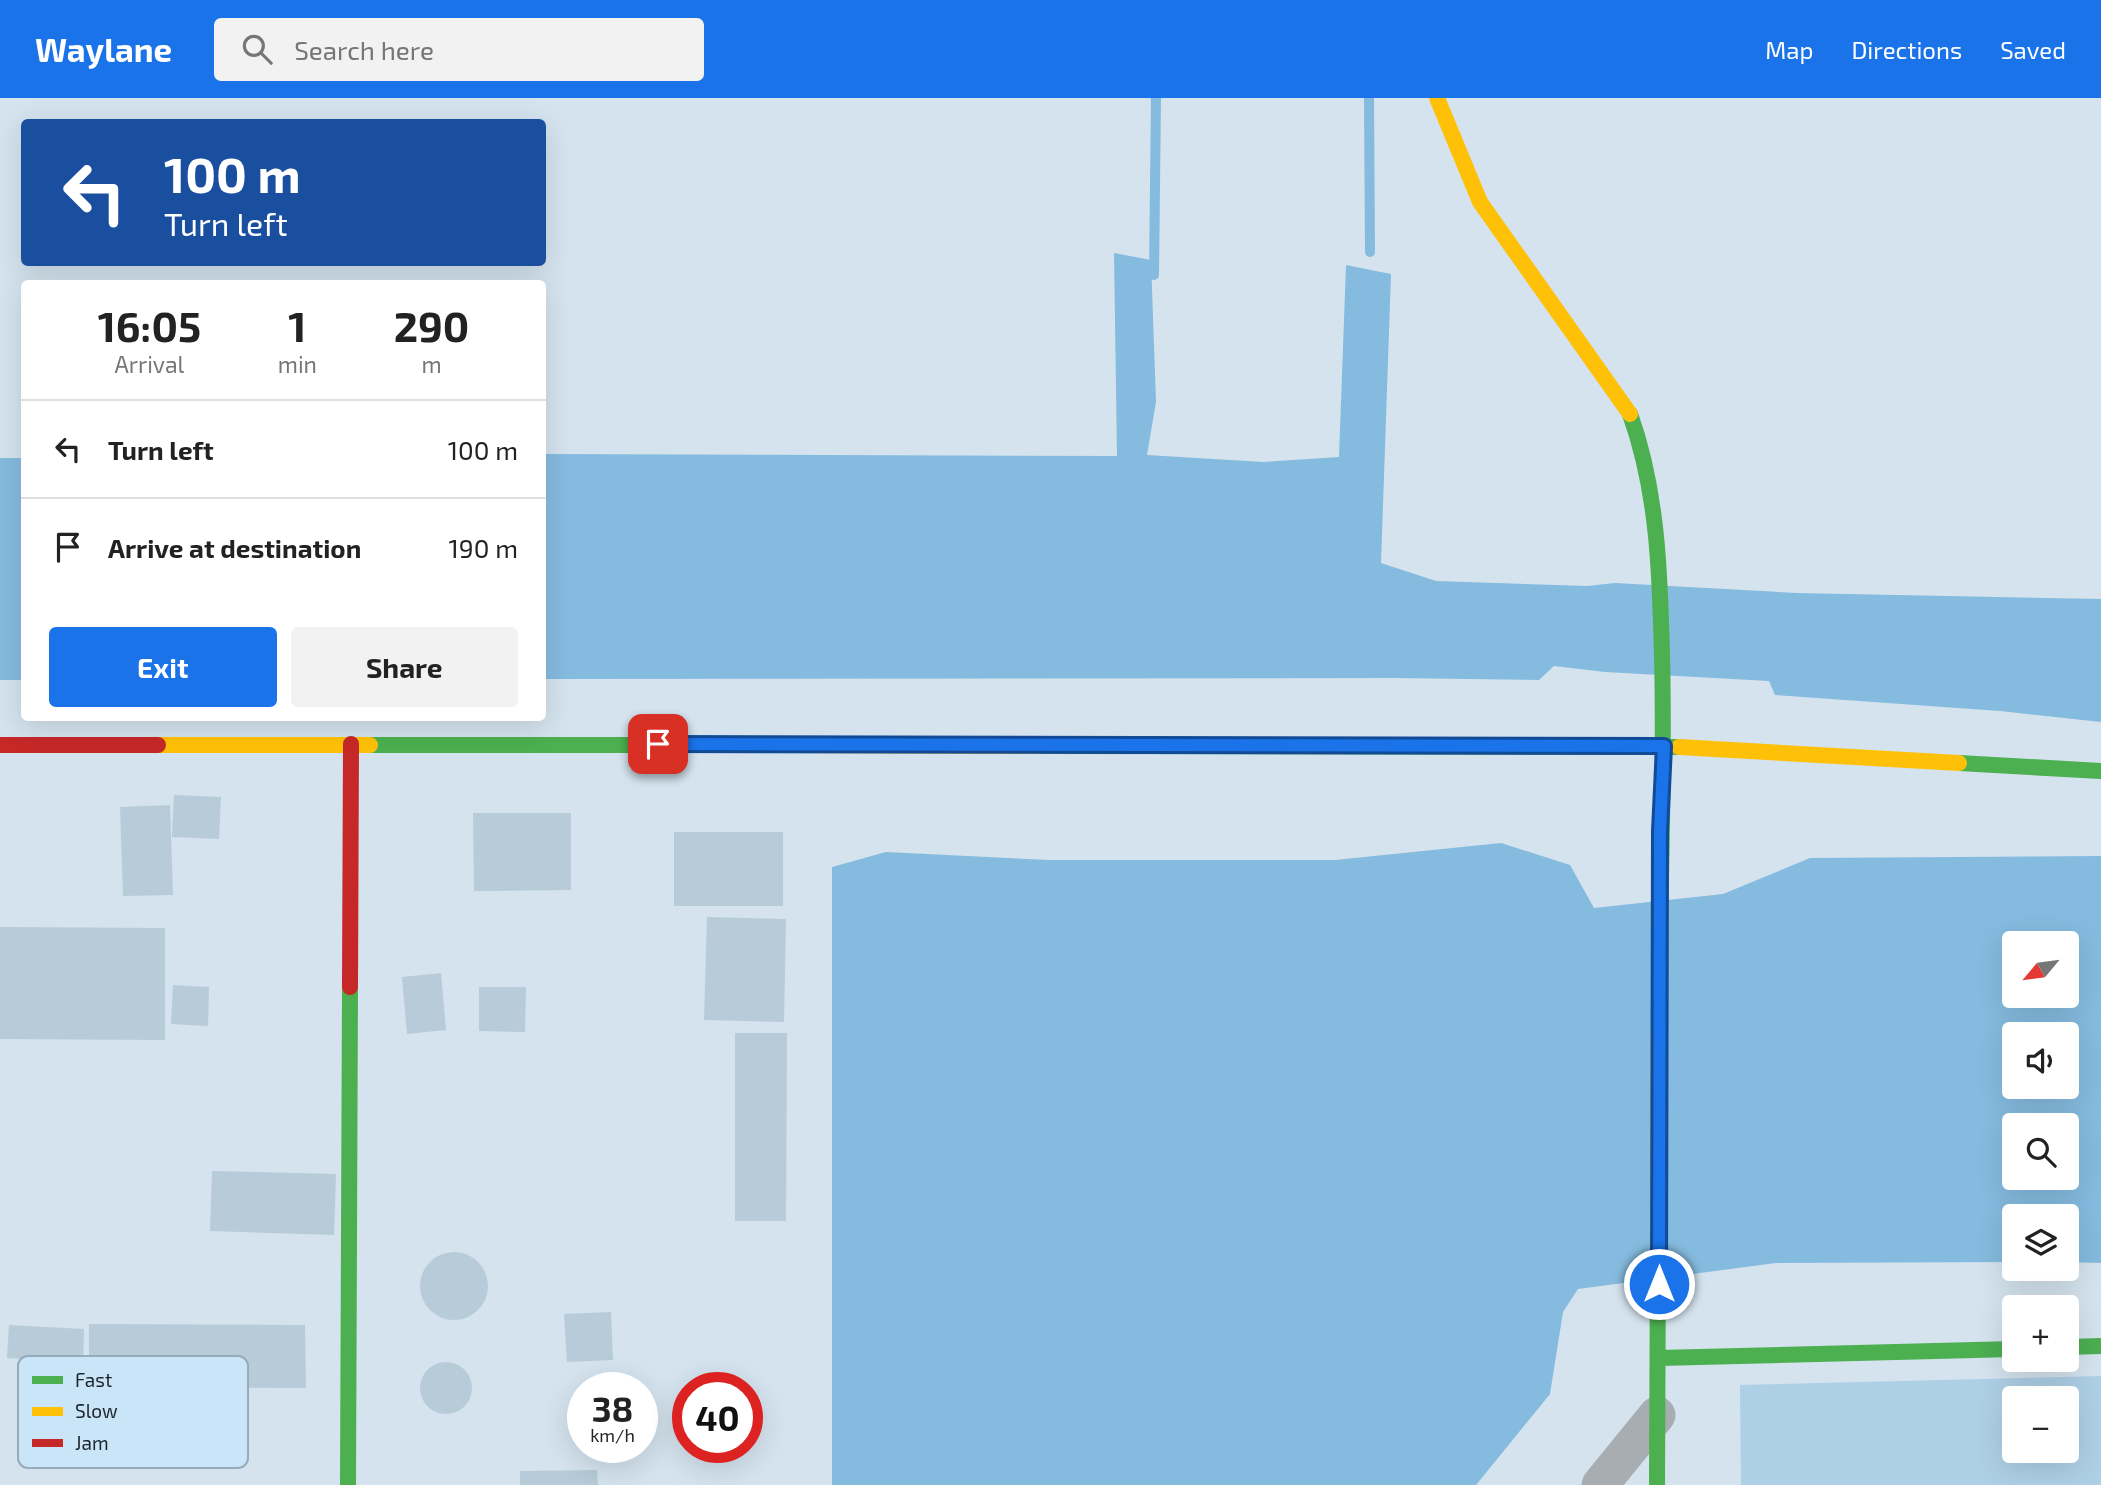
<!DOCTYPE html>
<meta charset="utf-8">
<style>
body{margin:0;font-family:"Exo 2",sans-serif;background:#f2f2f2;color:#222;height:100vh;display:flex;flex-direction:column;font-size:26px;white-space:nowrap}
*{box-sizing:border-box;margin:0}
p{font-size:23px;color:#767676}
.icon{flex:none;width:38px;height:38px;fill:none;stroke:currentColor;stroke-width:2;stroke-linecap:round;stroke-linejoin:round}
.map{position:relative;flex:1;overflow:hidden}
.panel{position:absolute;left:21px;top:182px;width:525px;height:441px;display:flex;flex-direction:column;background:#fff;border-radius:7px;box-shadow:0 7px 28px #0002}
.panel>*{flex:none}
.hud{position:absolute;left:21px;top:21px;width:525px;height:147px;border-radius:7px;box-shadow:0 7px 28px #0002;background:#1a4fa0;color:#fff;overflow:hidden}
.needle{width:46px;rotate:241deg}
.controls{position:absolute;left:2002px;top:833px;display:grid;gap:14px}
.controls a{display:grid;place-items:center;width:77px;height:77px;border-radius:7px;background:#fff;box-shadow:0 7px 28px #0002;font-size:35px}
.speed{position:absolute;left:567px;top:1274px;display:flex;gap:14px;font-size:35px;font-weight:700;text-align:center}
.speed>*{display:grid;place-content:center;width:91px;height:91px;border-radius:50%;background:#fff;box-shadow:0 7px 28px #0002;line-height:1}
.speed small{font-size:18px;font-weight:400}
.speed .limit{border:10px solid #d22;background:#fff;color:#111}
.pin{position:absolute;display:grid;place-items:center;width:60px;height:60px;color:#fff;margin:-30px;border-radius:14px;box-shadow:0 4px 10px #0006}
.me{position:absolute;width:77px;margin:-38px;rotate:0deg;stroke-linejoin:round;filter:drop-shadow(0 0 5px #0008)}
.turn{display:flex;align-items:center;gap:24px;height:147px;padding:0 28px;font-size:32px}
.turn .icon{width:91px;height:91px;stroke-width:2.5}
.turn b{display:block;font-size:49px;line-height:60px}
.eta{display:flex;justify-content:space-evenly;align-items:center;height:119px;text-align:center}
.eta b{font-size:42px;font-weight:700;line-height:49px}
.primary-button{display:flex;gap:14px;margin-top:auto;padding:14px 28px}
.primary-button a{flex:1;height:80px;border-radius:7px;background:#1a73e8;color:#fff;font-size:28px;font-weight:700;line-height:80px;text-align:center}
.primary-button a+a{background:#f2f2f2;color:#222}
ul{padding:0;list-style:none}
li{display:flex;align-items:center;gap:21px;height:98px;padding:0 28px;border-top:2px solid #e0e0e0}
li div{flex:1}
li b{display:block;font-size:26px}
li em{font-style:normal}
header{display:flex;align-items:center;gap:42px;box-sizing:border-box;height:98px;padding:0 35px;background:#1a73e8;color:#fff}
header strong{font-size:33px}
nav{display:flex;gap:38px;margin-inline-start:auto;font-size:24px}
.search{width:490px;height:63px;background:#f2f2f2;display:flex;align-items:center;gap:18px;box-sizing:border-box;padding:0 24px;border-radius:7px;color:#767676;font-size:26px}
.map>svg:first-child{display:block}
.green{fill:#aed0e7;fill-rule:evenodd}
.water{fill:#85bbdf;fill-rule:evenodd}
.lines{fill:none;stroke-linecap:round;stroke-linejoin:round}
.stream{stroke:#85bbdf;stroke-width:10}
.building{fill:#b7cbd9}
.street{stroke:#a8adb2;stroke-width:37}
.fast{stroke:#4caf50;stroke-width:16}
.slow{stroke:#ffc107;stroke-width:16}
.jam{stroke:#c62828;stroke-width:16}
.route-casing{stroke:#114b97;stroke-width:18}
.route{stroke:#1a73e8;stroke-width:12}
.key{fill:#cae5f8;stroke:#96abbb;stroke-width:2}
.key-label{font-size:19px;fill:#1b252c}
</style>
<header>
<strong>Waylane</strong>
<div class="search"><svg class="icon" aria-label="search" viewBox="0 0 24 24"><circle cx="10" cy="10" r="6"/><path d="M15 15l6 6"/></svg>Search here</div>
<nav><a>Map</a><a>Directions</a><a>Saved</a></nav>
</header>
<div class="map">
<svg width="2101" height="1387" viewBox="0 0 2101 1387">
<rect width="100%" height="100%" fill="#d4e3ee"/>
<path class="green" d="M2101 1278V1387H1741L1740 1287ZM2067 1300V1353H2014V1300Z"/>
<path class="water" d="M1114 155 1151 162 1156 304 1147 357 1263 364 1339 359 1346 167 1391 176 1381 465 1436 483 1587 488 1615 485 1796 495 2101 501V624L2000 613 1775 597 1769 583 1605 574 1554 568 1539 582 1394 580 543 581 542 356 1117 358Z
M0 360H24V582H0Z
M1501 745 1570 767 1594 810 1723 796 1810 760 2101 758V1165L2067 1164V1118H2014V1164L1776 1165 1578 1191 1563 1214 1550 1296 1476 1387H832V769L886 754 1049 762H1335ZM2014 845H2067V898H2014ZM2014 936H2067V989H2014ZM2014 1027H2067V1080H2014Z"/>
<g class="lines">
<path class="stream" d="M1369 0 1370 154
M1154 177 1156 0"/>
</g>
<path class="building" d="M174 697 221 699 219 741 172 739Z
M170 707 173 797 123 798 120 709Z
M473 715H571V792L474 793Z
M674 734H783V808H674Z
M707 819 786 821 784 924 704 922Z
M0 829 165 830V942L0 941Z
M441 875 446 932 407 936 402 879Z
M173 887 209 889 208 928 171 926Z
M479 889H526L525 934 479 933Z
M735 935H787L786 1123H735Z
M212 1073 336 1076 334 1137 210 1133Z
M420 1188a34 34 0 1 1 68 0a34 34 0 1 1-68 0Z
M611 1214 613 1262 567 1264 564 1216Z
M89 1226 305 1227 306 1290 89 1289Z
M9 1227 84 1231 83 1265 7 1260Z
M420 1290a26 26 0 1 1 52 0a26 26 0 1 1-52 0Z
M597 1372 598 1387H520V1373Z"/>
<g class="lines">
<path class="street" d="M1600 1387 1657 1317"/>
<path class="fast" d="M1630 316C1658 394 1660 477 1662 558 1665 672 1660 786 1659 900
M370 647H791
M1039 648 1679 649
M1959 665 2101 673
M2067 1249 2101 1248
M1659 1260 2014 1251
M348 1387 350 889
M1657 1387 1658 1148"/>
<path class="slow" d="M1437 0 1480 104 1630 316
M158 647H370
M791 647 1039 648
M1679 649 1959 665
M1658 1148 1659 900"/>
<path class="jam" d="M0 647H158
M350 889 351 646"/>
</g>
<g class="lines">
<g class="route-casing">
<path id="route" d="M658 646 1664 648 1660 733 1659 1186"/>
</g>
<use href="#route" class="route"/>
</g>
<rect x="18" y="1258" width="230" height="112" rx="10" class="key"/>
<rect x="32" y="1278" width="31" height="8" fill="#4caf50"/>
<rect x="32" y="1309" width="31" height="9" fill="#ffc107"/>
<rect x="32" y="1341" width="31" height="8" fill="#c62828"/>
<g class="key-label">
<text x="75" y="1289">Fast</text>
<text x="75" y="1320">Slow</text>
<text x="75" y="1352">Jam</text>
</g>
</svg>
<div class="controls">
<a><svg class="needle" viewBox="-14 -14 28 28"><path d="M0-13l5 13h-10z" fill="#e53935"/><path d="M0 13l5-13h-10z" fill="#767676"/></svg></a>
<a><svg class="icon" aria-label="sound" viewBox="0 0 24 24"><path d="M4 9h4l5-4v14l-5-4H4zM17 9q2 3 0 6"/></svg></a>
<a><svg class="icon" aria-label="search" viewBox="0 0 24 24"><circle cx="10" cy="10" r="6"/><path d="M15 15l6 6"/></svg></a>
<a><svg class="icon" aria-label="layers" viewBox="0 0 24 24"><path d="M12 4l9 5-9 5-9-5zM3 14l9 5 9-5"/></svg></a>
<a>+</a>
<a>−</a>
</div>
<div class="speed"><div>38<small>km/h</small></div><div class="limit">40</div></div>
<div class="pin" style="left:658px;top:646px;background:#d93025"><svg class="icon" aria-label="arrive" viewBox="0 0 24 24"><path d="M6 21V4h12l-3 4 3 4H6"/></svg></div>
<svg class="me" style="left:1659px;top:1186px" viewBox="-20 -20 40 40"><circle r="17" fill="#1a73e8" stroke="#fff" stroke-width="3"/><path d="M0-11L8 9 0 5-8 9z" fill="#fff"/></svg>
<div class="hud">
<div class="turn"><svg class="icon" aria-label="left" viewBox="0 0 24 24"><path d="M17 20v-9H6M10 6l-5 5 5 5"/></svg><div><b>100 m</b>Turn left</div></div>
</div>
<section class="panel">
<div class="eta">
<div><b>16:05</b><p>Arrival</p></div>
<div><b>1</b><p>min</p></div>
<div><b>290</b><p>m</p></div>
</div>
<ul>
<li><svg class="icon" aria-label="left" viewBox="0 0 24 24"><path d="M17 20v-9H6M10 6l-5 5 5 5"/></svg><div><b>Turn left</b></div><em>100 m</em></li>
<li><svg class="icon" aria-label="arrive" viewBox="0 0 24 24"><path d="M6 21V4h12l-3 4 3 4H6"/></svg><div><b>Arrive at destination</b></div><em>190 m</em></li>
</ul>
<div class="primary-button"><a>Exit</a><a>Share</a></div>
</section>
</div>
